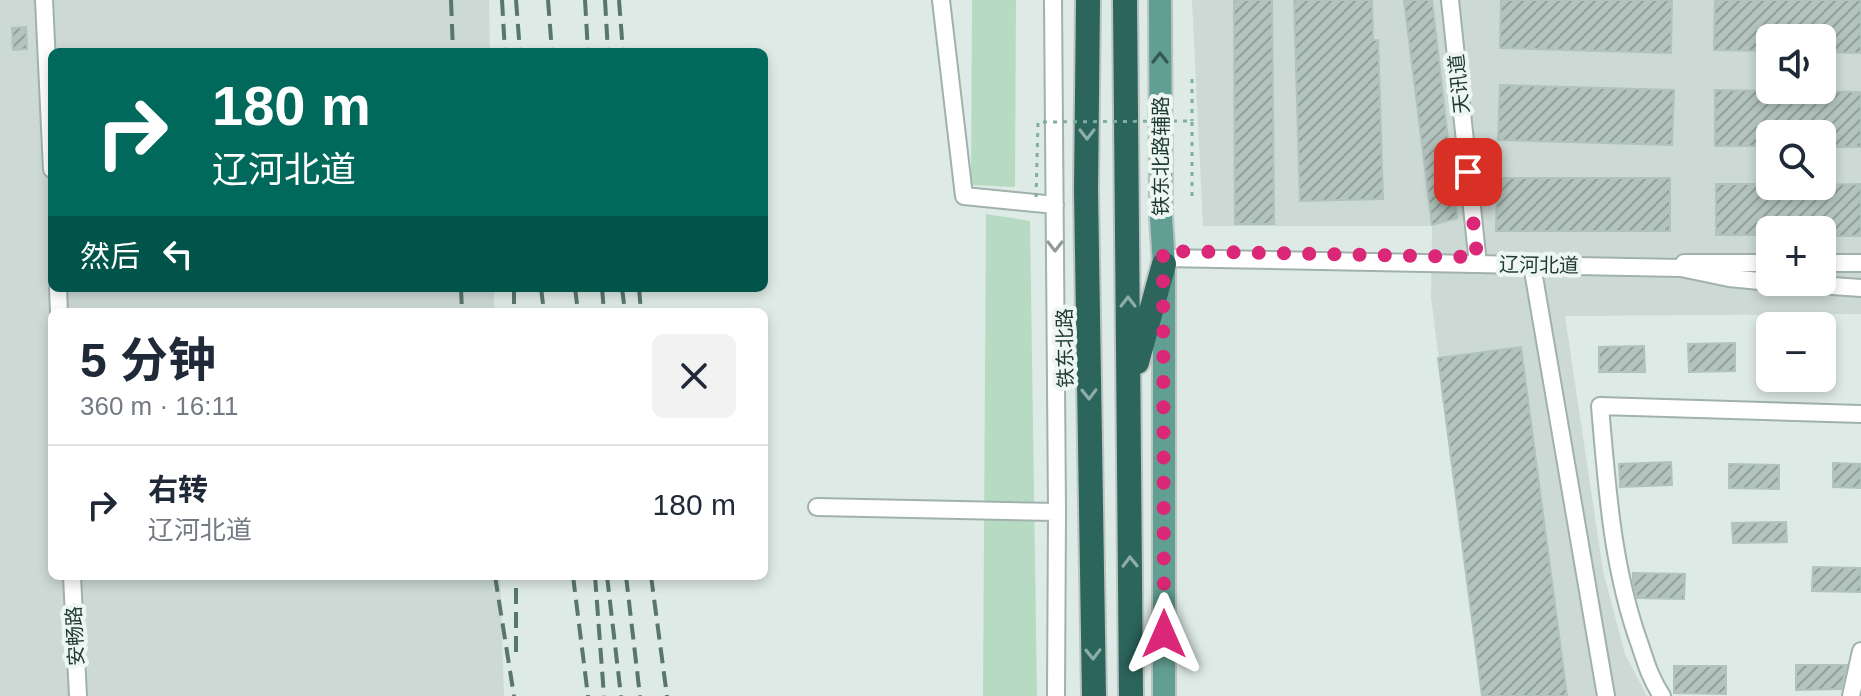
<!DOCTYPE html>
<html lang="zh">
<meta charset="utf-8">
<style>
body{margin:0;font-family:Helvetica,"Noto Sans SC",sans-serif;background:#f2f2f3;color:#1f2937;height:100vh;display:flex;flex-direction:column;font-size:30px;white-space:nowrap}
*{box-sizing:border-box;margin:0}
p{font-size:26px;color:#747a83}
.icon{flex:none;width:44px;height:44px;fill:none;stroke:currentColor;stroke-width:2;stroke-linecap:round;stroke-linejoin:round}
.map{position:relative;flex:1;overflow:hidden}
.sheet{position:absolute;left:48px;top:308px;width:720px;height:272px;display:flex;flex-direction:column;background:#fff;border-radius:12px;box-shadow:0 4px 12px #0003}
.sheet>*{flex:none}
.guide{position:absolute;left:48px;top:48px;width:720px;height:244px;border-radius:12px;box-shadow:0 4px 12px #0003;background:#00695c;color:#fff;overflow:hidden}
.controls{position:absolute;left:1756px;top:24px;display:grid;gap:16px}
.controls a{display:grid;place-items:center;width:80px;height:80px;border-radius:12px;background:#fff;box-shadow:0 4px 12px #0003;font-size:40px}
.pin{position:absolute;display:grid;place-items:center;width:68px;height:68px;color:#fff;margin:-34px;border-radius:16px;box-shadow:0 4px 12px #0006}
.me{position:absolute;width:88px;margin:-44px;rotate:0deg;stroke-linejoin:round;filter:drop-shadow(0 0 6px #0008)}
.turn{display:flex;align-items:center;gap:28px;height:168px;padding:0 32px;font-size:36px}
.turn .icon{width:104px;height:104px;stroke-width:2.5}
.turn b{display:block;font-size:56px;line-height:68px}
.then{display:flex;align-items:center;height:76px;padding:0 32px;background:#0003;gap:16px;font-size:30px}
.round{display:grid;place-items:center;flex:none;width:84px;height:84px;border-radius:12px;background:#f2f2f3}
.summary{display:flex;align-items:center;justify-content:space-between;height:136px;padding:0 32px}
h1{font-size:48px;font-weight:700;line-height:60px}
ul{padding:0;list-style:none}
li{display:flex;align-items:center;gap:24px;height:120px;padding:0 32px;border-top:2px solid #e0e1e3}
li div{flex:1}
li b{display:block;font-size:30px}
li em{font-style:normal}
.map>svg:first-child{display:block}
.built{fill:#ccd9d4;fill-rule:evenodd}
.grass{fill:#b6dbc2}
.building{fill:url(#building-hatch);stroke:#b1c3bc;stroke-width:2}
.lines{fill:none;stroke-linecap:round;stroke-linejoin:round}
.minor-casing{stroke:#a1b1ac;stroke-width:20}
.major-casing{stroke:#bcc4c2;stroke-width:26}
.highway-casing{stroke:#bcc4c2;stroke-width:28}
.path{stroke:#7eada1;stroke-width:3;stroke-dasharray:4 6;stroke-linecap:butt}
.minor{stroke:#fff;stroke-width:16}
.major{stroke:#629f93;stroke-width:22}
.highway{stroke:#2c655c;stroke-width:24}
.rail{stroke:#59756f;stroke-width:4;stroke-dasharray:16 8;stroke-linecap:butt}
.path-bridge{stroke:#7eada1;stroke-width:3;stroke-dasharray:4 6;stroke-linecap:butt}
.oneway{stroke:#335850}
.oneway2{stroke:#8daea8}
.oneway3{stroke:#8f9c99}
.route{stroke:#db2777;stroke-width:14;stroke-dasharray:0 25.2}
.labels{text-anchor:middle;dominant-baseline:central;stroke-width:8;stroke-linejoin:round;paint-order:stroke}
.street-label{font-size:20px;fill:#1f3933;stroke:#eef6f3}
</style>
<div class="map">
<svg width="1861" height="696" viewBox="0 0 1861 696">
<defs>
<pattern id="building-hatch" width="6" height="6" patternUnits="userSpaceOnUse" patternTransform="scale(2)"><rect width="6" height="6" fill="#b3c4be"/><path d="M-1 1l2-2M0 6l6-6M5 7l2-2" fill="none" stroke="#91a09b"/></pattern>
</defs>
<rect width="100%" height="100%" fill="#deeae5"/>
<path class="built" d="M0 0H489L490 52H52V288H494V312H52V576H500L504 696H0Z
M1192 0H1861V314L1565 316 1603 571 1625 654 1647 696H1482L1431 297 1432 226H1203ZM1770 38H1822V90H1770ZM1770 134H1822V186H1770ZM1770 230H1822V282H1770Z"/>
<path class="grass" d="M972 0H1016L1015 187 971 185Z
M986 214 1030 221 1037 696H983Z"/>
<path class="building" d="M1234 0H1272L1274 224H1235Z
M1294 0H1372L1373 40H1378L1383 199 1300 201Z
M1404 0H1432L1457 218 1432 225Z
M1501 0H1672L1671 53 1500 48Z
M1715 0H1861V53L1822 52V38H1770V51L1714 50Z
M26 27 27 49 13 50 12 28Z
M1500 85 1674 90 1672 145 1498 140Z
M1715 90 1861 92V147H1822V134H1770V146H1715Z
M1497 178H1670V231H1496Z
M1716 184H1770V186L1861 184V236H1822V230H1770V235H1716Z
M1735 343V371L1689 372 1688 344Z
M1644 346 1645 372H1599V347Z
M1521 347 1567 696H1482L1438 358Z
M1671 462 1672 485 1620 487 1619 464Z
M1833 463 1861 464V488L1833 487Z
M1729 464 1779 465V489L1729 488Z
M1786 522 1787 542 1733 543 1732 523Z
M1813 567 1861 568V592L1812 591Z
M1633 573 1685 574 1684 599 1637 598 1633 582Z
M1796 665H1847L1841 689 1796 690Z
M1674 666H1726V694L1674 693Z"/>
<g class="lines">
<g class="minor-casing">
<path id="minor" d="M44 0 52 169
M941 0 964 196 1055 205
M1053 0 1057 512 1056 696
M1450 0 1478 264
M1164 258 1681 268 1729 278 1770 282
M1684 263H1770
M1822 263H1861
M1532 265 1606 696
M1776 282 1861 288
M58 288 59 312
M817 507 1057 512
M72 576 78 696
M1662 696C1651 680 1646 663 1640 645 1612 568 1607 487 1600 406L1861 414
M1851 696 1861 651"/>
</g>
<g class="major-casing">
<path id="major" d="M1160 0 1161 217 1164 264V696"/>
</g>
<g class="highway-casing">
<path id="highway" d="M1088 0 1086 190 1094 696
M1125 0 1131 696
M1137 362 1164 264"/>
</g>
<path class="path" d="M1192 79V121"/>
<use href="#minor" class="minor"/>
<use href="#major" class="major"/>
<use href="#highway" class="highway"/>
<path class="rail" d="M451 0 453 52
M502 0 505 52
M516 0 520 52
M548 0 552 52
M585 0 588 52
M605 0 608 52
M619 0 623 52
M461 288 462 312
M514 288V312
M541 288 544 312
M575 288 578 312
M602 288 604 312
M622 288 625 312
M639 288 641 312
M495 576 514 696
M573 576 588 696
M595 576 604 696
M607 576 621 696
M626 576 640 696
M651 576 667 696
M516 652V576"/>
<path class="path-bridge" d="M1036 197 1038 122 1192 121V198"/>
</g>
<defs><path id="oneway-chevron" d="M-2-3.5L2.5 0L-2 3.5" fill="none" stroke-width="1.6" stroke-linecap="round" stroke-linejoin="round" transform="scale(2)"/></defs>
<use class="oneway" href="#oneway-chevron" transform="translate(1160 58) rotate(-90)"/>
<g class="oneway2">
<use href="#oneway-chevron" transform="translate(1087 134) rotate(90)"/>
<use href="#oneway-chevron" transform="translate(1128 302) rotate(-90)"/>
<use href="#oneway-chevron" transform="translate(1089 394) rotate(89)"/>
<use href="#oneway-chevron" transform="translate(1130 562) rotate(-91)"/>
<use href="#oneway-chevron" transform="translate(1093 654) rotate(89)"/>
</g>
<use class="oneway3" href="#oneway-chevron" transform="translate(1055 246) rotate(90)"/>
<g class="lines">
<path class="route" d="M1164 634 1163 251 1477 257 1468 172"/>
</g>
<g class="labels">
<g class="street-label">
<text transform="translate(1459 84) rotate(-96)">天讯道</text>
<text transform="translate(1161 156) rotate(-90)">铁东北路辅路</text>
<text transform="translate(1539 265) rotate(1)">辽河北道</text>
<text transform="translate(1065 348) rotate(-91)">铁东北路</text>
<text transform="translate(75 636) rotate(-93)">安畅路</text>
</g>
</g>
</svg>
<div class="controls">
<a><svg class="icon" aria-label="sound" viewBox="0 0 24 24"><path d="M4 9h4l5-4v14l-5-4H4zM17 9q2 3 0 6"/></svg></a>
<a><svg class="icon" aria-label="search" viewBox="0 0 24 24"><circle cx="10" cy="10" r="6"/><path d="M15 15l6 6"/></svg></a>
<a>+</a>
<a>−</a>
</div>
<div class="pin" style="left:1468px;top:172px;background:#d93025"><svg class="icon" aria-label="arrive" viewBox="0 0 24 24"><path d="M6 21V4h12l-3 4 3 4H6"/></svg></div>
<svg class="me" style="left:1164px;top:634px" viewBox="-20 -20 40 40"><path d="M0-17L14 15 0 8-14 15z" fill="#db2777" stroke="#fff" stroke-width="4"/></svg>
<div class="guide">
<div class="turn"><svg class="icon" aria-label="right" viewBox="0 0 24 24"><path d="M7 20v-9h11M14 6l5 5-5 5"/></svg><div><b>180 m</b>辽河北道</div></div>
<div class="then">然后<svg class="icon" aria-label="left" viewBox="0 0 24 24"><path d="M17 20v-9H6M10 6l-5 5 5 5"/></svg></div>
</div>
<section class="sheet">
<div class="summary"><div><h1>5 分钟</h1><p>360 m · 16:11</p></div><a class="round"><svg class="icon" aria-label="close" viewBox="0 0 24 24"><path d="M6 6l12 12M18 6L6 18"/></svg></a></div>
<ul>
<li><svg class="icon" aria-label="right" viewBox="0 0 24 24"><path d="M7 20v-9h11M14 6l5 5-5 5"/></svg><div><b>右转</b><p>辽河北道</p></div><em>180 m</em></li>
</ul>
</section>
</div>
